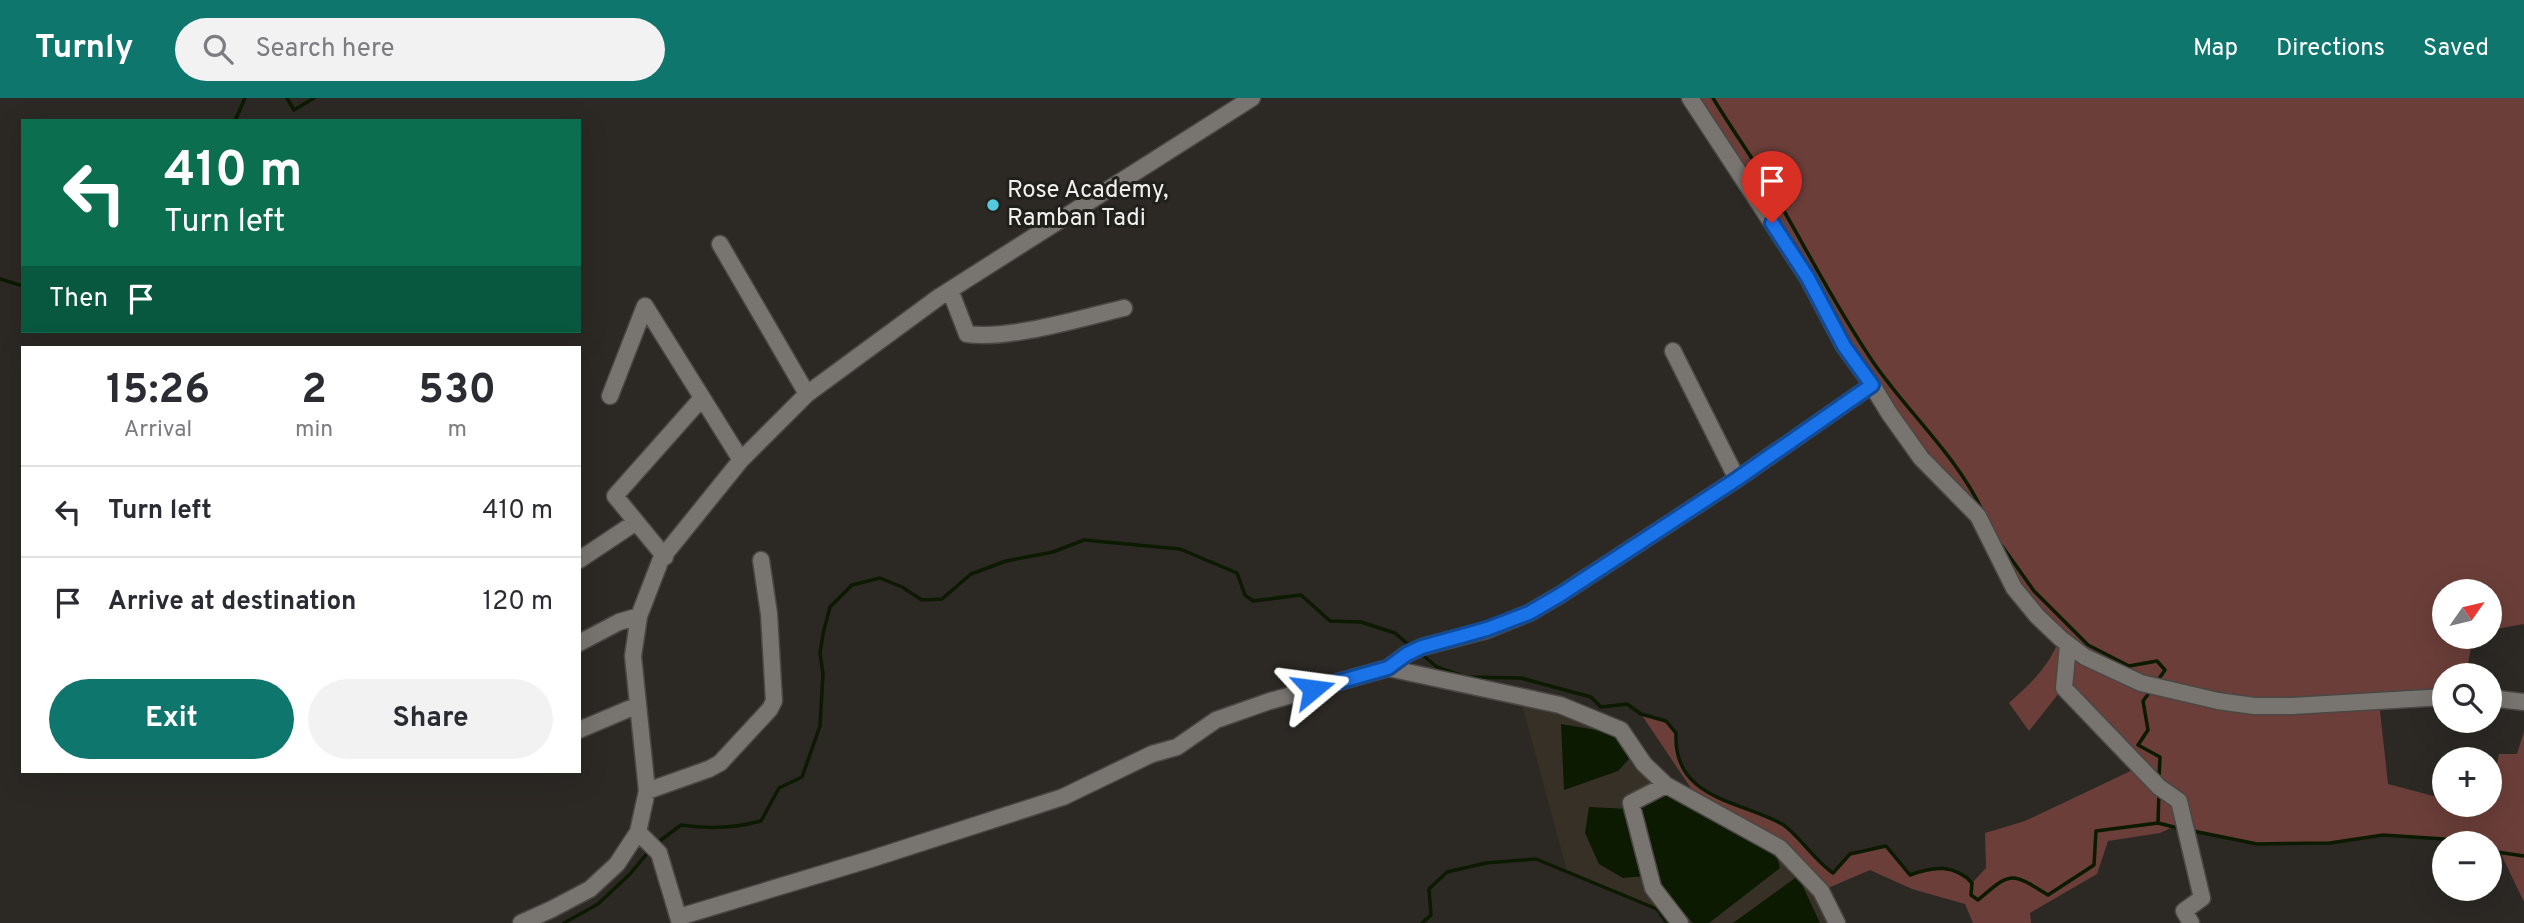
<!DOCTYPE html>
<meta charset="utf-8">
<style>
body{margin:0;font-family:Overpass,sans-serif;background:#f2f2f3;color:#2b2b33;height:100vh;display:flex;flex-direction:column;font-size:26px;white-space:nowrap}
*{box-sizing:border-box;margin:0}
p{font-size:23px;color:#7c7c81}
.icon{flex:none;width:38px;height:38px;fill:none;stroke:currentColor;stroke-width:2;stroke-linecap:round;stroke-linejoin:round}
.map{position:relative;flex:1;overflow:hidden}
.sheet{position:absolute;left:21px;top:248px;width:560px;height:427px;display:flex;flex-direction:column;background:#fff;border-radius:0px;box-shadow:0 7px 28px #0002}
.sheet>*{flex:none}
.hud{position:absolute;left:21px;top:21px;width:560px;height:214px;border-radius:0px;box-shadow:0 7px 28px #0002;background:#0b6e4f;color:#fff;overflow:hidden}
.needle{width:46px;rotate:56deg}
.controls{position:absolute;left:2432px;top:481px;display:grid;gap:14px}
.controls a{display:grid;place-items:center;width:70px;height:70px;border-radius:50%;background:#fff;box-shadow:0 7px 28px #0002;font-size:35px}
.pin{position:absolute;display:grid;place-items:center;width:60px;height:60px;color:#fff;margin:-72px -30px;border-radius:50% 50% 50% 0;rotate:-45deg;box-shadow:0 0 7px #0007}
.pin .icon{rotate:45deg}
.me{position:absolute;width:77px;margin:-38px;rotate:74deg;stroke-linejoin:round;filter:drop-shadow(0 0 5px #0008)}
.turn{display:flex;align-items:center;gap:24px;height:147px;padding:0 28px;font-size:32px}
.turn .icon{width:91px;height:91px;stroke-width:2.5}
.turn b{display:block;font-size:49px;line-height:60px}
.then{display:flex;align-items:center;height:66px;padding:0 28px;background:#0003;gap:14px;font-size:26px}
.eta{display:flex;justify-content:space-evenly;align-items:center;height:119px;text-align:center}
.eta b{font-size:42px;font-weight:700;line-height:49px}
.cta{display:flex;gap:14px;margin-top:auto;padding:14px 28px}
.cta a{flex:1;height:80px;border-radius:42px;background:#0f766e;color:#fff;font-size:28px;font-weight:700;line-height:80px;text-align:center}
.cta a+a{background:#f2f2f3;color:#2b2b33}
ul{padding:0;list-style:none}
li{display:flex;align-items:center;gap:21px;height:91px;padding:0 28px;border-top:2px solid #e1e1e2}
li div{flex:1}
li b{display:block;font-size:26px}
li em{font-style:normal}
header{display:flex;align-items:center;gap:42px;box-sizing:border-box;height:98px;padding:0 35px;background:#0f766e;color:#fff}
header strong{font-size:33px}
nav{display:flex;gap:38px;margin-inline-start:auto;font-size:24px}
.search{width:490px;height:63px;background:#f2f2f3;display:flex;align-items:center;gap:18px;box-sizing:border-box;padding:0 24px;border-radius:38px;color:#7c7c81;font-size:26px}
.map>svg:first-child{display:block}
.built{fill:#363026}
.green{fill:#6b3e39}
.water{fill:#0b1a00}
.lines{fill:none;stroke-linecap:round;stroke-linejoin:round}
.stream{stroke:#0b1a00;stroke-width:3.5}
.minor-casing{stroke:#4a4744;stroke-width:19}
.minor{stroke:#787570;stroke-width:16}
.route-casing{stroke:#114b97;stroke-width:18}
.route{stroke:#1a73e8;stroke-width:12}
.poi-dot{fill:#54cade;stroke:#22201c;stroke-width:2.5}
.labels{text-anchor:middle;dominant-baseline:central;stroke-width:6;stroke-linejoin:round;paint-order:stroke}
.poi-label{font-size:24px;fill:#f2f0ee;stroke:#22201c;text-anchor:start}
</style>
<header>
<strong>Turnly</strong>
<div class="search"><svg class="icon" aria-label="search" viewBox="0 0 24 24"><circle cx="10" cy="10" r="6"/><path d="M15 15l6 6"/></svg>Search here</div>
<nav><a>Map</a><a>Directions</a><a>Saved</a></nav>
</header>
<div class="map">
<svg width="2524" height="825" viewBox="0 0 2524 825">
<rect width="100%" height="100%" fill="#2c2925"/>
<path class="built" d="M1520 599 1621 632 1644 666 1777 749 1837 825H1667L1657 811 1567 773Z"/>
<path class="green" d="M1690 0H2524V526L2490 532V494H2445V539H2473L2466 577 2445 578V599L2379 604 2388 686 2445 701V707H2467L2488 712 2499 656H2517L2524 633V804L2501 756 2490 753V746L2461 745 2443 741 2383 737 2330 745 2257 746 2173 729 2160 735 2108 743 2097 776 2030 815 2031 825H1973L1965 806 1912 791 1870 772 1821 793 1780 750 1703 708 1641 616 1666 623 1676 635C1673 701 1738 702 1782 726 1798 735 1814 762 1833 775L1850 756 1886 748 1910 777C1933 768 1955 766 1972 785L1986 770 1985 735 2025 723 2139 669 2063 590 2029 633 2009 605C2033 583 2047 571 2060 540L2037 518 1978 418 1921 360Z"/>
<path class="water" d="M1561 626 1614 635 1629 661 1618 673 1564 692Z
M1664 695 1776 755 1780 770 1709 825H1693L1660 788 1638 708Z
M1589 709 1629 711 1645 778 1623 780 1599 766 1585 735Z
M1798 778 1820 825H1733Z"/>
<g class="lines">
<path class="stream" d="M287 0 294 12 314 0
M1713 0C1733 33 1756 65 1776 99 1808 154 1837 211 1873 264 1908 315 1957 358 1983 414
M235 23 245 0
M0 181 23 188
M2002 448 2034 493 2088 547 2129 568 2157 563 2165 572 2156 585
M1419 554 1437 569 1465 579 1521 580 1591 599 1601 609 1627 606 1641 616 1666 623 1676 635C1673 701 1738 702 1782 726 1797 735 1814 762 1833 775L1850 756 1886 748 1910 777C1933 768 1955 766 1972 785L1971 797 1978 802C2011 774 2010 773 2048 797L2094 767 2096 733 2158 725
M2152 591 2143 603 2148 632 2138 647 2160 659 2159 680
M2159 694 2158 725 2182 731
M2193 733 2257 746 2330 745 2383 737 2444 741 2461 746
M657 745 681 727C707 731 735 730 761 723L779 690 802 679 820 628 823 576 820 555 823 536 830 509 852 487 880 480 902 489 922 502 942 501 971 476 1006 463 1053 454 1084 442 1180 451 1237 475 1245 497 1253 503 1301 497 1330 523 1361 524 1395 535 1410 548
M2490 753 2524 758
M564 825 598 806 630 776 649 753
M1422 825 1431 817 1429 791 1447 774 1486 765 1536 761 1657 811 1667 825"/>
<g class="minor-casing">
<path id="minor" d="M1690 0 1808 180 1844 248 1872 287 1889 315 1921 360 1978 418 2014 490 2037 518 2060 540 2085 559 2141 585 2218 603 2254 608H2292L2445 599
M720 146 807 296
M950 192 967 236C1010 242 1081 220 1124 210
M1673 253 1737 381
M610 298 645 208 741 362
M665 459 615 398 702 300
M579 462 636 424
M579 545 619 524 639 518
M2068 547 2064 590 2159 689 2179 703 2202 800 2184 813 2191 825
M1388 570 1560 607 1621 632 1644 666 1666 687 1780 750 1821 793 1837 825
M2490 600 2524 604
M579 632 638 607
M1666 687 1631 705 1653 790 1680 825
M647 693 709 671 720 665 770 611 774 603 769 516 761 462
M638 734 659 755 680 825
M679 819 871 761 1063 699 1152 656 1177 649 1216 622 1270 603 1388 570 1407 556 1422 549 1487 532 1529 515 1560 497 1737 381 1872 287
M521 825 552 811 590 791 617 766 638 734 647 693 633 558 639 518 661 461 741 362 807 296 939 199 1252 0"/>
</g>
<use href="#minor" class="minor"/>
</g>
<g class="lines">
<g class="route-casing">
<path id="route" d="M1313 591 1388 570 1407 556 1422 549 1487 531 1529 515 1560 497 1737 381 1872 287 1844 248 1808 180 1772 125"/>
</g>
<use href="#route" class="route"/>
</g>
<circle class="poi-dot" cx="993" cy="107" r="7"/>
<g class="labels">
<g class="poi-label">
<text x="1007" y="93">Rose Academy,<tspan x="1007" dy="28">Ramban Tadi</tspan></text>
</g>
</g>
</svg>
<div class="controls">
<a><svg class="needle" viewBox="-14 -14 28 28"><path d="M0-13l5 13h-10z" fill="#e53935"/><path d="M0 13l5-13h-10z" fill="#7c7c81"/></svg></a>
<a><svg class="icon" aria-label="search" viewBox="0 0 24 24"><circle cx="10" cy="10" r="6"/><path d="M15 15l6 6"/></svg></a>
<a>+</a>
<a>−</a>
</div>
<div class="pin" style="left:1772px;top:125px;background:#d93025"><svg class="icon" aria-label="arrive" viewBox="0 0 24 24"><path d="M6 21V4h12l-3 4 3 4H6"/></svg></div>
<svg class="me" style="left:1313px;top:591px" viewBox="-20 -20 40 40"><path d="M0-17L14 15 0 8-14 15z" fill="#1a73e8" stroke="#fff" stroke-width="4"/></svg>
<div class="hud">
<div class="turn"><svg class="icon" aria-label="left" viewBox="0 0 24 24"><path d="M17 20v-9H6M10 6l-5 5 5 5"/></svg><div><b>410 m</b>Turn left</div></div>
<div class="then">Then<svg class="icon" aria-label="arrive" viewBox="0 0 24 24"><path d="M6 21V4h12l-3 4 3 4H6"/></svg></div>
</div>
<section class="sheet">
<div class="eta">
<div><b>15:26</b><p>Arrival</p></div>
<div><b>2</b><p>min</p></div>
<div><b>530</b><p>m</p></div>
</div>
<ul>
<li><svg class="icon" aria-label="left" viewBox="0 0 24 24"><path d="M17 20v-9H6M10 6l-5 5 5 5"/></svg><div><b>Turn left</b></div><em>410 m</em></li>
<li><svg class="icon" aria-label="arrive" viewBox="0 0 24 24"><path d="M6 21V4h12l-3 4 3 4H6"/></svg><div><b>Arrive at destination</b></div><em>120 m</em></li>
</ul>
<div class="cta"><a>Exit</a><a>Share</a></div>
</section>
</div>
